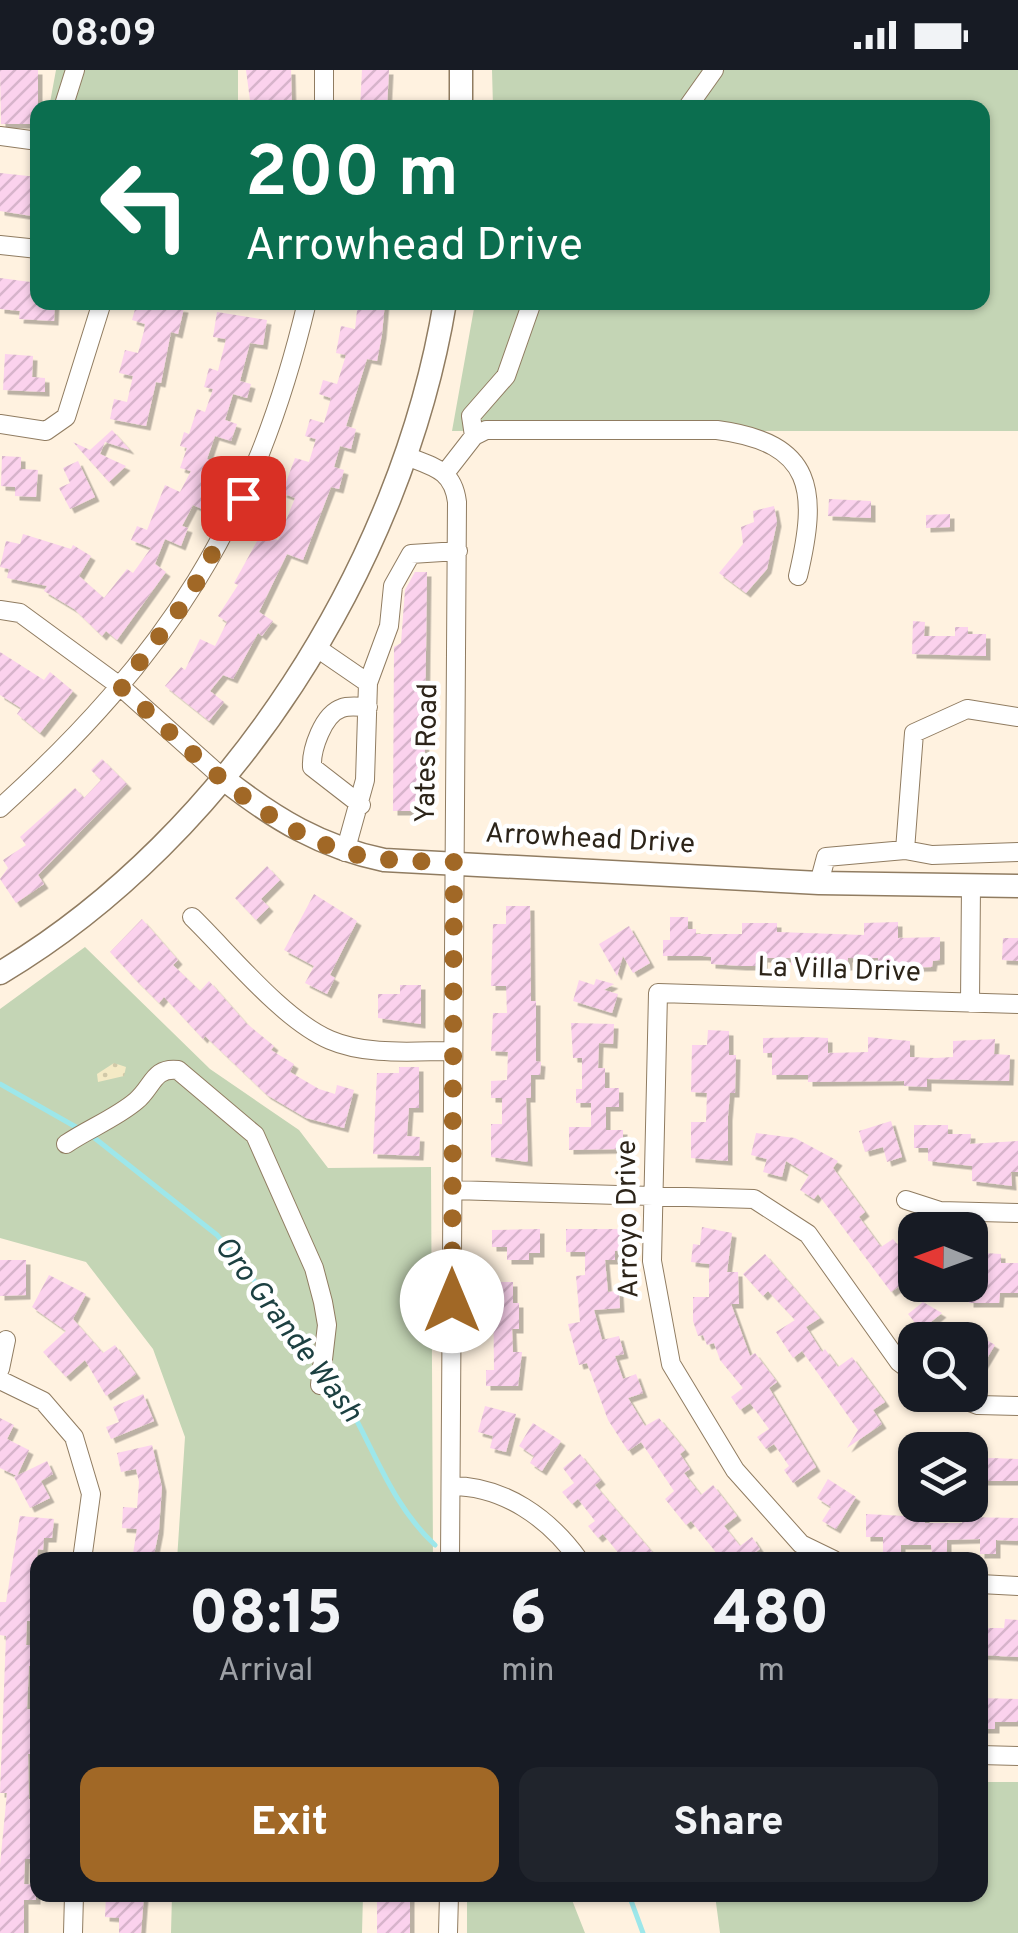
<!DOCTYPE html>
<style>
body{margin:0;font-family:Overpass,sans-serif;background:#20242c;color:#f1f3f6;height:100vh;display:flex;flex-direction:column;font-size:38px;white-space:nowrap}
*{box-sizing:border-box;margin:0}
p{font-size:32px;color:#9ea1a6}
.icon{flex:none;width:55px;height:55px;fill:none;stroke:currentColor;stroke-width:2;stroke-linecap:round;stroke-linejoin:round}
.map{position:relative;flex:1;overflow:hidden}
.sheet{position:absolute;left:30px;top:1482px;width:958px;height:350px;display:flex;flex-direction:column;background:#171b24;border-radius:20px;box-shadow:0 2px 8px #0004}
.sheet>*{flex:none}
.banner{position:absolute;left:30px;top:30px;width:960px;height:210px;border-radius:20px;box-shadow:0 2px 8px #0004;background:#0b6e4f;color:#fff;overflow:hidden}
.needle{width:65px;rotate:271deg}
.fabs{position:absolute;left:898px;top:1142px;display:grid;gap:20px}
.fabs a{display:grid;place-items:center;width:90px;height:90px;border-radius:20px;background:#171b24;box-shadow:0 2px 8px #0004;font-size:50px}
.pin{position:absolute;display:grid;place-items:center;width:85px;height:85px;color:#fff;margin:-42px;border-radius:20px;box-shadow:0 5px 15px #0006}
.me{position:absolute;width:110px;margin:-55px;rotate:0deg;stroke-linejoin:round;filter:drop-shadow(0 0 8px #0008)}
.turn{display:flex;align-items:center;gap:35px;height:210px;padding:0 50px;font-size:45px}
.turn .icon{width:130px;height:130px;stroke-width:2.5}
.turn b{display:block;font-size:70px;line-height:85px}
.eta{display:flex;justify-content:space-evenly;align-items:center;height:170px;text-align:center}
.eta b{font-size:60px;font-weight:800;line-height:70px}
.action{display:flex;gap:20px;margin-top:auto;padding:20px 50px}
.action a{flex:1;height:115px;border-radius:20px;background:#a16826;color:#fff;font-size:40px;font-weight:800;line-height:115px;text-align:center}
.action a+a{background:#20242c;color:#f1f3f6}
.status{display:flex;justify-content:space-between;align-items:center;height:70px;padding:0 50px;background:#171b24;direction:ltr}
.status svg{height:28px;fill:currentColor}
.map>svg:first-child{display:block}
.grass{fill:#c4d5b5}
.sand{fill:url(#sand-dots)}
.lines{fill:none;stroke-linecap:round;stroke-linejoin:round}
.stream{stroke:#9de7ea;stroke-width:5}
.building{fill:url(#building-hatch);filter:url(#shadow)}
.minor-casing{stroke:#907c61;stroke-width:20}
.major-casing{stroke:#907c61;stroke-width:25}
.minor{stroke:#fff;stroke-width:18}
.major{stroke:#fff;stroke-width:22}
.route{stroke:#a16826;stroke-width:18;stroke-dasharray:0 32.4}
.labels{text-anchor:middle;dominant-baseline:central;stroke-width:9;stroke-linejoin:round;paint-order:stroke}
.street-label{font-size:28px;fill:#2c2419;stroke:#fff}
.water-label{font-size:30px;font-style:italic;fill:#1c4041;stroke:#fff}
</style>
<div class="status"><b>08:09</b><svg viewBox="0 0 49 12"><path d="M0 12V9h3v3zM5 12V6h3v6zM10 12V3h3v9zM15 12V0h3v12zM26 1h20v11H26zM47 4h2v5h-2z"/></svg></div>
<div class="map">
<svg width="1018" height="1863" viewBox="0 0 1018 1863">
<defs>
<pattern id="sand-dots" width="8" height="8" patternUnits="userSpaceOnUse" patternTransform="scale(2.5)"><rect width="8" height="8" fill="#f4eac5"/><path d="M2 2h.1M6 6h.1" fill="none" stroke="#d1c9a9" stroke-width="1.8" stroke-linecap="round"/></pattern>
<pattern id="building-hatch" width="6" height="6" patternUnits="userSpaceOnUse" patternTransform="scale(2.5)"><rect width="6" height="6" fill="#fbd2ed"/><path d="M-1 1l2-2M0 6l6-6M5 7l2-2" fill="none" stroke="#d7b4cb"/></pattern>
<filter id="shadow"><feDropShadow dx="4.5" dy="4.5" stdDeviation="0" flood-color="#0004"/></filter>
</defs>
<rect width="100%" height="100%" fill="#fff2e0"/>
<path class="grass" d="M56 0H238V37L49 38Z
M492 0H1018V361H452L475 233 982 232V38L493 37Z
M85 877 210 999 299 1060 328 1098 431 1097 433 1490H177L185 1367 153 1279 86 1192 0 1168V939Z
M980 1712H1018V1863H720L715 1825H980Z
M172 1825H363L362 1863H171Z
M467 1825H570L585 1863H467Z"/>
<path class="sand" d="M114 993 126 997 124 1006 98 1012 97 1004Z"/>
<g class="lines">
<path class="stream" d="M0 1014 83 1061
M92 1066 217 1165 318 1289
M327 1302C369 1358 383 1427 435 1475
M629 1825 643 1863"/>
</g>
<path class="building" d="M0 0H38V54H1Z
M246 0H291L292 38H251Z
M362 0H389L387 38H360Z
M0 103 38 107V147L0 141Z
M0 208 38 213V232H55L54 251 19 249 20 241 0 239Z
M137 232 184 238 178 264 171 262 161 313 156 312 146 356 110 349 114 329 127 332 133 306 119 303 125 280 138 283 144 261 145 254 132 250Z
M358 232H385L382 264 377 291 367 289 346 356 356 359 351 379 340 376 334 397 344 400 339 419 331 417 303 490 287 484 259 542 273 551 262 566 258 563 233 609 223 605 210 621 224 632 209 651 165 616 181 597 185 600 200 569 215 576 227 552 218 546 238 515 234 513 261 464 278 470 295 428 282 423 295 388 309 392 316 369 305 366 310 349 324 353 331 328 319 324 323 310 337 314 346 285 336 283 341 256 355 259Z
M217 242 267 250 263 275 250 273 240 311 251 314 247 328 233 324 225 350 237 354 231 371 215 366 207 389 221 394 202 439 193 435 182 456 188 458 181 476 165 469 155 494 166 502 117 570 106 561 102 566 74 539 44 521 47 516 7 508 9 499 0 497 6 471 20 474 23 464 71 479 73 475 91 486 79 506 104 528 127 499 133 503 151 478 131 470 137 456 147 460 165 415 180 422 191 401 180 398 187 378 180 376 184 362 189 364 197 339 205 342 213 319 204 317 209 298 218 301 226 269 213 267Z
M5 284 33 286 32 307 45 308V322L3 320Z
M112 360 130 380 105 372 100 384 126 396 109 412 73 372 90 380Z
M2 386 21 387V399L38 400 36 427 15 426V417L1 416Z
M78 391 95 427 70 439 59 418 70 413 63 398Z
M829 429 871 431V448L828 446Z
M774 436 777 452 767 499 746 523 719 503 743 474 741 457 754 452 753 441Z
M950 444V457L926 458V445Z
M415 502H427L424 741H393L394 577 401 573 405 520Z
M913 551 925 552 924 566H955V557H968V564H986V586L912 584Z
M0 582 44 610 50 602 73 621 40 663 17 644 21 638 0 625Z
M102 689 127 714 38 805 44 814 16 833 0 809 8 798 3 790 26 775 20 767 75 718 84 728 101 710 91 700Z
M267 796 280 810 261 829 269 837 256 850 235 828Z
M314 824 357 851 330 905 335 908 327 924 305 913 314 896 284 880Z
M506 836H530L531 931H536V991L541 992 540 1005H531V1028H526L528 1092 491 1087V1054H502V1028H491V1011L507 1010 508 982 491 981 493 943H507L506 916H491L493 854H506Z
M670 847H688V859H696V864H742V853H777V862L864 865V853L898 852V868L940 867V890L933 891 932 897 878 898V888H848V896H825L791 895V888H763V896H742L711 894V887L703 886H663V870H670Z
M142 849 178 890 173 895 200 921 209 911 246 953 274 976 271 980 294 994 290 1002 319 1019 335 1024 337 1015 354 1020 344 1058 306 1048 267 1025 205 966 203 969 164 927 159 933 134 908 110 882Z
M629 856 650 893 633 903 623 886 617 906 599 874Z
M1003 868H1018V891L1002 890Z
M596 909 614 914 604 920 618 924 612 943 573 931 579 910 594 915Z
M400 915H421V954L378 948V924H400Z
M571 953 614 954 613 974 599 973 598 998H605V1018H619V1037H606V1060H623V1079L569 1080V1057H591V1033H576V1019H582V988H573Z
M708 960 729 961V985H736L735 1023H730L728 1046V1091L691 1088V1052H706L707 1023 691 1022 692 975H707Z
M868 967 910 971V987L935 988 953 987V971L995 969 994 984 1010 985 1009 1011 927 1009V1017L904 1016V1011L808 1012V1005H772V983H763V968L809 967 828 968V983L868 982Z
M399 997H419V1038H409L407 1066 420 1067 419 1086 373 1084 377 1003H399Z
M891 1051 902 1087 887 1092 883 1077 865 1082 859 1061Z
M914 1055H948V1064H971L970 1074 1018 1071V1102H1011L1012 1116 972 1111V1096L928 1091V1078H914Z
M756 1063 795 1068 838 1091 833 1098 865 1142 859 1147 881 1177 893 1169 898 1175 907 1169 915 1180 913 1207 891 1222 818 1124 814 1129 800 1120 809 1105 786 1091 782 1107 763 1102 767 1089 751 1085Z
M702 1157 732 1163 727 1202H738L739 1234H731L750 1286 755 1283 777 1312 769 1318 816 1397 793 1413 784 1400 789 1396 774 1374 766 1379 757 1367 769 1359 750 1333 740 1340 731 1327 743 1318 720 1290 714 1273 707 1275 703 1265 698 1266 693 1251V1227H709V1194L691 1192 693 1174 700 1175Z
M540 1159V1183H529V1190H507V1177H492V1160Z
M566 1159H622V1180L615 1181V1190H605L608 1222 619 1221 620 1238 594 1240 602 1270 619 1266 624 1284 615 1286 623 1309 636 1304 643 1323 628 1328 645 1356 659 1348 685 1380 680 1384 690 1399 684 1403 701 1425 713 1415 737 1446 724 1456 740 1476 752 1467 760 1479 745 1490H722L691 1451 686 1455 665 1429 674 1421 641 1372 628 1381 608 1350 587 1293 579 1295 568 1254 580 1252 576 1206 585 1205V1182H566Z
M985 1183 1001 1184V1193H1018V1223H1000L999 1233H969L970 1199 985 1200Z
M765 1184 820 1248 806 1257 822 1282 825 1279 838 1297 852 1287 885 1332 873 1340 882 1354 847 1378 858 1360 802 1281 793 1288 776 1262 795 1250 768 1221 763 1226 743 1204Z
M0 1190H26V1225L0 1226Z
M49 1205 86 1224 73 1249 103 1283 115 1275 136 1304 106 1326 85 1290 66 1307 43 1282 66 1261 32 1237Z
M493 1212H513V1233H519V1259H512L513 1282H522L518 1316H486V1300H494Z
M923 1232 942 1243 921 1260 908 1244Z
M970 1260 995 1275 983 1295 970 1287Z
M143 1324 154 1351 111 1369 106 1357 119 1352 113 1337Z
M485 1336 516 1344 506 1382 490 1378 493 1366 478 1362Z
M0 1348 14 1355 7 1369 29 1380 17 1406 0 1398Z
M533 1353 561 1371 542 1401 530 1393 534 1386 519 1376Z
M925 1365 945 1366V1380H924Z
M152 1375 162 1417 159 1460 153 1490H132L137 1459 122 1458 123 1437 137 1438 139 1412 136 1399 121 1402 117 1383Z
M580 1384 601 1410 595 1415 659 1490H624L603 1464 598 1468 588 1456 595 1451 578 1429 572 1434 562 1422 574 1413 563 1398Z
M992 1388 1018 1389V1411H970V1389Z
M47 1391 53 1404 41 1411 50 1428 30 1438 14 1407Z
M828 1409 856 1427 836 1459 822 1451 831 1437 817 1428Z
M866 1444 925 1447V1453H962V1447L1018 1448V1471L996 1470V1484H980V1469L947 1470V1484H932L931 1475H901V1482H883V1467H866Z
M20 1446 54 1449 52 1468H44L43 1480 38 1479 34 1509 38 1551H27L26 1575H38V1596H29L27 1639H38V1684H28L29 1729H38V1768L31 1767V1789H25L24 1814 36 1815V1830H24V1863H0V1795L7 1723H0L6 1566 0 1565V1532H6Z
M1005 1549 1018 1550V1587L980 1585V1558H1004Z
M980 1628 1018 1629V1652H995V1659H980Z
M106 1825H144L141 1863H119V1848L105 1847Z
M377 1825H410V1863H377Z"/>
<g class="lines">
<g class="minor-casing">
<path id="minor" d="M63 38 75 0
M324 38V0
M687 38 714 0
M0 66 38 71
M0 175 38 179
M0 354 46 361 66 347 102 232
M474 366 471 346 506 306 532 232
M406 386C434 397 453 400 457 432L450 1490
M446 402 474 366 486 360H717C815 373 818 421 798 506
M0 540 20 543 121 617 225 710
M317 578 368 613
M361 735 312 697C311 680 323 644 342 638 349 635 360 637 368 637
M0 738C166 588 255 451 307 232
M905 780 932 785 1018 782
M345 782 365 710 368 613 389 556 393 516 411 484 458 481
M819 813 826 787 905 780 914 663 967 639 1018 647
M192 847C230 884 283 950 330 970 367 986 414 981 453 981
M970 933 971 815
M66 1074C88 1059 116 1048 136 1031 153 1017 153 997 178 1000L255 1065 314 1198 323 1232 327 1255 320 1315
M453 1120 754 1129 808 1164 899 1292 915 1304
M906 1130 940 1141 1018 1143
M0 1299 6 1270
M0 1310 43 1331 74 1367 91 1424 82 1490
M951 1325 978 1335 1018 1336
M451 1416C504 1416 549 1448 579 1490
M834 1490 801 1474 735 1400 671 1294 652 1191 658 923 1018 934
M980 1514 1018 1516
M980 1685 1018 1686
M73 1863 74 1825
M448 1863 449 1825"/>
</g>
<g class="major-casing">
<path id="major" d="M461 38V0
M225 710C275 749 321 777 384 790L819 813 1018 816
M0 903C230 766 402 494 445 232"/>
</g>
<use href="#minor" class="minor"/>
<use href="#major" class="major"/>
</g>
<g class="lines">
<path class="route" d="M243 428 188 528 121 617C188 677 257 755 346 782 381 792 418 791 454 792L452 1231"/>
</g>
<g class="labels">
<g class="street-label">
<text transform="translate(428 683) rotate(-89)">Yates Road</text>
<text transform="translate(590 770) rotate(3)">Arrowhead Drive</text>
<text transform="translate(839 901) rotate(2)">La Villa Drive</text>
<text transform="translate(629 1149) rotate(-91)">Arroyo Drive</text>
</g>
<g class="water-label">
<text transform="translate(287 1260) rotate(53)">Oro Grande Wash</text>
</g>
</g>
</svg>
<div class="fabs">
<a><svg class="needle" viewBox="-14 -14 28 28"><path d="M0-13l5 13h-10z" fill="#e53935"/><path d="M0 13l5-13h-10z" fill="#9ea1a6"/></svg></a>
<a><svg class="icon" aria-label="search" viewBox="0 0 24 24"><circle cx="10" cy="10" r="6"/><path d="M15 15l6 6"/></svg></a>
<a><svg class="icon" aria-label="layers" viewBox="0 0 24 24"><path d="M12 4l9 5-9 5-9-5zM3 14l9 5 9-5"/></svg></a>
</div>
<div class="pin" style="left:243px;top:428px;background:#d93025"><svg class="icon" aria-label="arrive" viewBox="0 0 24 24"><path d="M6 21V4h12l-3 4 3 4H6"/></svg></div>
<svg class="me" style="left:452px;top:1231px" viewBox="-20 -20 40 40"><circle r="19" fill="#fff"/><path d="M0-13L10 11 0 6-10 11z" fill="#a16826"/></svg>
<div class="banner">
<div class="turn"><svg class="icon" aria-label="left" viewBox="0 0 24 24"><path d="M17 20v-9H6M10 6l-5 5 5 5"/></svg><div><b>200 m</b>Arrowhead Drive</div></div>
</div>
<section class="sheet">
<div class="eta">
<div><b>08:15</b><p>Arrival</p></div>
<div><b>6</b><p>min</p></div>
<div><b>480</b><p>m</p></div>
</div>
<div class="action"><a>Exit</a><a>Share</a></div>
</section>
</div>
